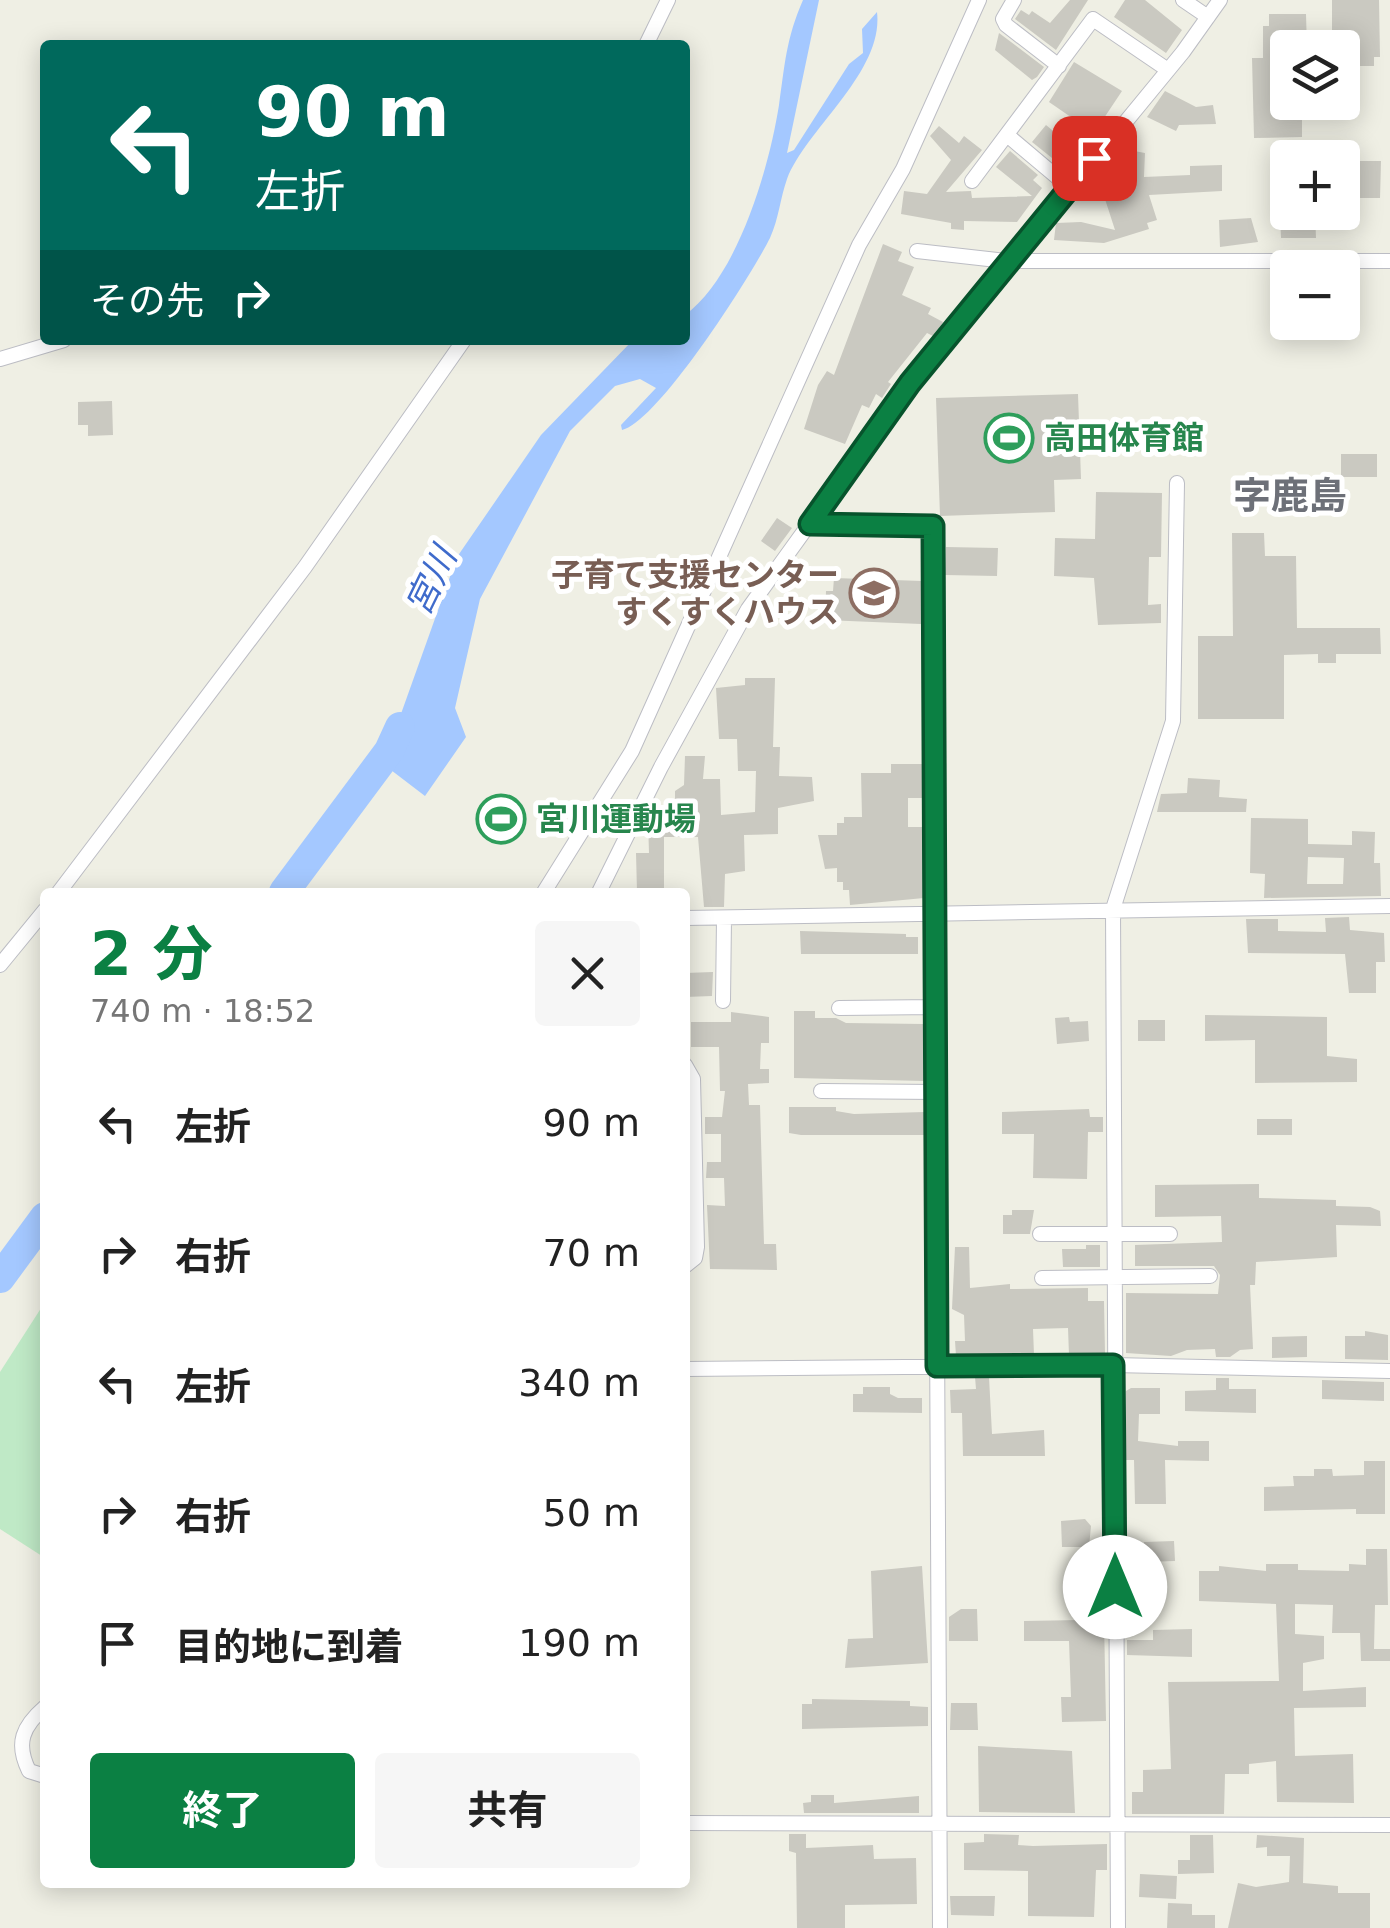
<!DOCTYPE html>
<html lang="ja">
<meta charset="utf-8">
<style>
body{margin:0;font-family:"DejaVu Sans","Noto Sans JP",sans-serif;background:#f6f6f6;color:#222;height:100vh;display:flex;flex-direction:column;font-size:38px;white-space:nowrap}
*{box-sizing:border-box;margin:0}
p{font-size:32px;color:#767676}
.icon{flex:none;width:55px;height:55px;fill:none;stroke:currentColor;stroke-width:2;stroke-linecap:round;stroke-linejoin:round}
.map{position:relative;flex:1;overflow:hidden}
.side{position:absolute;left:40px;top:888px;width:650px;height:1000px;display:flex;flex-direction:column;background:#fff;border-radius:10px;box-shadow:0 5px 25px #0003}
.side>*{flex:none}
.guide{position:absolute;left:40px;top:40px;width:650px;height:305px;border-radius:10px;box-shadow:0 5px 25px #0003;background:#00695c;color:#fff;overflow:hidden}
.controls{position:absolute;left:1270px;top:30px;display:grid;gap:20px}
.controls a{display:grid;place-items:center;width:90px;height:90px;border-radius:10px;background:#fff;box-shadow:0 5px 25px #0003;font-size:50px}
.pin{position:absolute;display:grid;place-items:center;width:85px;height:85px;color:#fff;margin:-42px;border-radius:20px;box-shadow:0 5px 15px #0006}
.me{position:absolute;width:110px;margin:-55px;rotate:0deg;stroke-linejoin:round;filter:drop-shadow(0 0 8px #0008)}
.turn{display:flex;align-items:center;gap:35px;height:210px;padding:0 50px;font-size:45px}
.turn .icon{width:130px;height:130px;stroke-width:2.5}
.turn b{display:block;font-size:70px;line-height:85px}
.then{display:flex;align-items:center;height:95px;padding:0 50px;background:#0003;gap:20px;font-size:38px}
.round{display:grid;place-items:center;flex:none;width:105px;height:105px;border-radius:10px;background:#f6f6f6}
.headline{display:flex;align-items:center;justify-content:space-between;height:170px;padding:0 50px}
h1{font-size:60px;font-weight:700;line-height:75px;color:#0b8043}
.primary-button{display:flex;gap:20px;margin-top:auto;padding:20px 50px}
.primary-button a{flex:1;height:115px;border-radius:10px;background:#0b8043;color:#fff;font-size:40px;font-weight:700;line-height:115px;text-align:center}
.primary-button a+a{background:#f6f6f6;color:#222}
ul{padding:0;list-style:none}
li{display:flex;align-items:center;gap:30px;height:130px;padding:0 50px}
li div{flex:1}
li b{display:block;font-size:38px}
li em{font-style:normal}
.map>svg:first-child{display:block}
.green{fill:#bfe9c6}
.water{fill:#a4c8ff}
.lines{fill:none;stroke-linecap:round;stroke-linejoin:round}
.river{stroke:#a4c8ff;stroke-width:30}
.building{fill:#cac9c1;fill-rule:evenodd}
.minor-casing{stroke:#bcbdc4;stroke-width:16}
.minor{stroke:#fff;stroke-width:14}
.route-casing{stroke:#07532c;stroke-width:25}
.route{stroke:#0b8043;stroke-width:18}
.labels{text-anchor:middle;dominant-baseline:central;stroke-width:10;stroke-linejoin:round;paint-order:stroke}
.leisure-label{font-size:32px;font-weight:bold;fill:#27864d;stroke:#fff;text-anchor:start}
.education-label{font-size:32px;font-weight:bold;fill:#785e54;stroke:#fff;text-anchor:end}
.water-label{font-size:35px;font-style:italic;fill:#3f6bcb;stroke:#fff}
.quarter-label{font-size:38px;font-weight:bold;fill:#6d7078;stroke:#fff}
</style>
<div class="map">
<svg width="1390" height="1928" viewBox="0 0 1390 1928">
<rect width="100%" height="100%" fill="#efefe4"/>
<path class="green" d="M45 1302V1558L0 1529V1372Z"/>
<path class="water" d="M803 0H819L787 153 794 150 849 64 863 53 862 29 877 12C884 72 807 128 787 179 780 199 779 218 770 238 751 276 658 422 622 430L621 425 656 388 640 379 615 386 570 431 480 599 455 708 466 737 425 796 370 754 397 725 457 557 541 435 633 340H685V315C738 276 769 168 779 105 785 64 786 39 803 0Z"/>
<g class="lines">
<path class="river" d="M284 892 389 751 400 727
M0 1278 45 1217"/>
</g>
<path class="building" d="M1070 0H1088L1056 50 1015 19 1021 10 1029 15 1032 11 1050 23Z
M1125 0H1145L1182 30 1166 53 1114 17Z
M1332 0H1379L1380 57H1374V66H1350L1347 35H1332Z
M1269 14H1306L1307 48H1288V102H1302V137L1254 138 1252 58H1263V26H1269Z
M999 33 1044 67 1037 77 1032 80 995 50Z
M1074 62 1122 91 1094 133 1049 102Z
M1165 91 1196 107 1213 105 1216 124 1179 125 1176 131 1147 117Z
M1046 125 1076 150 1062 166 1032 142Z
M939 126 959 143 964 136 982 150 946 192 971 191 972 198 1032 196 996 167 1010 151 1038 175 1033 180 1042 188 1017 222 964 221V230L951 229V223L901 214 904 191 927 194 951 160 930 136Z
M1118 148 1145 153 1144 177 1190 175V166L1222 165V191L1149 195 1157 220 1147 223 1149 229 1104 243 1054 240 1056 223 1081 222 1115 230 1104 196 1090 192 1097 173 1115 177Z
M1342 161H1381L1380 198H1342Z
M1284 212H1315L1316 238H1281L1280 215Z
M1251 218 1258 242 1220 247 1219 220Z
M883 244 902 252 898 261 914 267 902 295 931 308 928 314 943 322 935 337 927 333 888 382 891 384 882 398 876 394 869 408 862 405 845 444 804 429 818 385 827 371 834 375Z
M1078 394 1081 479 1054 480 1055 512 940 516 936 398Z
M112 401 113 435 88 436V425H78V402Z
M1341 454H1377V477H1341Z
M1096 492 1162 493 1161 557H1149L1148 605 1161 604V623L1098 625 1094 578 1054 576 1055 538 1095 539Z
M777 518 792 528 775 551 761 541Z
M1232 533H1264L1265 556H1296L1297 628H1380L1381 654H1336V663H1318V654L1284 655V719H1198V636H1233Z
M946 547 998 548 997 576 945 575Z
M834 578 922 581 921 624 825 620 826 591H833Z
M745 678H775L773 747H780L779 776 812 777 814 801 778 808V834L744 835 745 871 725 874 724 907H704L698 837H664V892H637L636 853H649L648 820 675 819V791L684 785 685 756H705L703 779H720L721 815 755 812 756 771H738L737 739H719L716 688 745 685Z
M891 764H924V798H908V827H924V898L850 905 849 890H843V882H837V868L825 869 818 835H837V823H844V817H862L861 773H891Z
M1188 778 1220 780 1219 797 1247 799 1246 812H1157L1161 794 1187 793Z
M1251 818 1308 819V844L1352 845V831L1375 832 1374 863H1380L1381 896 1264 898 1265 874 1250 873ZM1308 857 1344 858 1343 884H1307Z
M1349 917 1350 930 1384 933 1385 962H1376V993H1349L1345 954 1248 953 1246 919H1278V931L1326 932 1325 918Z
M800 931 906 934V937H918V954H801Z
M713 972 712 996 685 997V973Z
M794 1011H815V1018H836L846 1023 924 1024 925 1081 794 1078Z
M731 1012 769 1017V1043H761L760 1069H769V1083L748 1084 749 1105H760L764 1244H776L777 1270 710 1269 707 1205 725 1206 724 1178H706L707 1162H721V1134H705V1117H722L725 1091H720L719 1047H691V1022H731Z
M1205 1015 1327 1017V1056L1357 1059V1082L1255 1083V1040L1205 1041Z
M1069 1017 1070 1022 1088 1021 1089 1041 1057 1044 1055 1018Z
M1138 1020H1165V1041H1138Z
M789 1107H836V1111L854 1114 925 1112V1128L924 1135H801L789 1133Z
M1089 1109 1090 1117H1103V1132H1088L1087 1179 1033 1178 1034 1134H1002V1112Z
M1257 1119H1292V1135H1257Z
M1259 1184V1198L1336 1200V1206L1370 1207 1380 1211 1381 1226 1336 1225 1337 1257 1256 1262 1255 1285H1250L1253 1349 1240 1350 1230 1357H1216L1215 1349 1187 1350 1171 1356 1126 1353V1293L1218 1294 1220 1275 1214 1266H1135V1245L1222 1242 1221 1216 1155 1217V1185Z
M1012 1210H1034L1030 1234H1003V1215H1012Z
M1086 1245H1100V1267H1063L1062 1249H1086Z
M955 1247H969L970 1288 1010 1284V1289L1088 1288V1301H1104L1105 1354 1069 1355 1068 1328 1033 1329 1034 1355 956 1356 955 1341H965L964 1315 952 1309Z
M1365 1331 1388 1335V1360L1345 1359V1336H1365Z
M1307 1336V1357L1272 1358V1337Z
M975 1377H989L992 1434 1044 1430 1045 1456H963L962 1413H951L950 1390 976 1389Z
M1216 1378H1229V1389H1256V1413L1185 1411V1391L1216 1390Z
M1322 1380 1384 1382V1401L1322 1399Z
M863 1387H890V1394L898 1398H922V1413L853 1412V1394H863Z
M1131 1388H1160V1414H1139L1138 1441 1178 1446V1441H1209V1461L1165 1460 1166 1504H1135L1134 1460H1126V1391Z
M1364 1461H1385V1514H1356V1509L1264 1511V1487L1294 1486 1293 1476H1314V1469H1332L1333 1476 1364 1475Z
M1085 1519 1091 1526 1089 1547H1062L1061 1521Z
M1174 1541 1175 1561 1145 1562 1144 1542Z
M1366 1549H1387L1388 1605H1375L1374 1649H1390V1661H1361L1360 1633H1332L1333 1605 1295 1604V1634L1324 1636V1659L1303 1663V1691L1366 1687V1707L1294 1708 1295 1756 1353 1754 1354 1803 1277 1802 1276 1761 1249 1764V1774H1225L1224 1814H1132V1792H1143V1770L1171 1769 1168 1682 1279 1681 1276 1604 1199 1601V1571H1219V1566L1266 1571V1564H1298V1570L1349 1571V1564L1366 1565Z
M922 1566 928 1663 845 1668 848 1639 873 1638 871 1571Z
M961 1609H977L978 1641H949V1617Z
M1080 1620H1104L1106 1721 1062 1722 1061 1697H1071L1069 1641H1024V1621Z
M1192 1629V1657L1127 1655V1640H1153V1630Z
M812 1699 910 1701V1706L928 1707V1726L802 1729V1704H812Z
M951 1703H977L978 1730H950Z
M978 1746 1072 1751 1075 1813 979 1812Z
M811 1795H834V1803L919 1796V1813H804L803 1803 811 1802Z
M789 1834H806V1848L873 1845 874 1859 916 1858 917 1904 845 1905V1928H797L796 1853 789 1851Z
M984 1834 1019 1835 1018 1845 1033 1846 1107 1844V1870H1096L1094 1917 1028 1916V1871L964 1870V1843L984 1842Z
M1190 1835H1213L1214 1873 1178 1874V1860H1190Z
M1257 1835 1304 1838 1303 1883 1338 1886V1893H1370V1928H1228L1238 1883 1256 1887 1289 1882 1290 1856H1267V1847L1256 1848Z
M1140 1874 1177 1876 1176 1899 1139 1897Z
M950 1896H995L994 1916 951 1915Z
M1168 1903 1192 1904V1915H1215V1928H1167Z"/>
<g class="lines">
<g class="minor-casing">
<path id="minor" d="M1014 0 1003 19 1006 25 1059 66
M1183 0 1208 17
M646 45 668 0
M1007 135 1070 188
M972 181 1093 19 1168 70
M917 251 1006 261H1390
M0 359 64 340
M810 524 933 526 940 1928
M59 892 305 567 464 340
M544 892 632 751 859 245 903 169 979 0
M599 892 661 767 748 609 911 383 1183 52 1220 0
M685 918 1390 906
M0 965 45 910
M723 1001 724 918
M839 1008 936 1007
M685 1065 693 1079 697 1247 695 1258 685 1266
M821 1091 936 1092
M1040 1234H1170
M1042 1278 1210 1276
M685 1369 1113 1365 1390 1371
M45 1707C23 1726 15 1743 29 1771L45 1776
M685 1823 1390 1825
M1118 1928 1113 909 1173 721 1177 483"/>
</g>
<use href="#minor" class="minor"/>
</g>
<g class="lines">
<g class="route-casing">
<path id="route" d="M1094 158 910 383 810 524 933 526 937 1366 1113 1365 1115 1587"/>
</g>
<use href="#route" class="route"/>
</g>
<defs>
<g id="stadium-ring" transform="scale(2.5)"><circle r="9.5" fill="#fff" stroke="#2e9e5b" stroke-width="1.5"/><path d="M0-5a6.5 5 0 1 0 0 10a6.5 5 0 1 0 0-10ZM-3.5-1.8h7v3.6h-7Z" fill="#2e9e5b"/></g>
<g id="school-ring" transform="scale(2.5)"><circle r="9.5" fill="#fff" stroke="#8d6e63" stroke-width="1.5"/><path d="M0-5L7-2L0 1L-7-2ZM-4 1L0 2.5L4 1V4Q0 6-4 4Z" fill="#8d6e63"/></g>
</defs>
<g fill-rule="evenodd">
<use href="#stadium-ring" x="1009" y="438"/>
<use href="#school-ring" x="874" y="593"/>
<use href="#stadium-ring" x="501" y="819"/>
</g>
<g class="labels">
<g class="leisure-label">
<text x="1044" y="438">高田体育館</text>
<text x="536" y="819">宮川運動場</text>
</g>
<g class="education-label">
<text x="839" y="575">子育て支援センター<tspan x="839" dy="37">すくすくハウス</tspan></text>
</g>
<g class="water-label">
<text transform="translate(431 581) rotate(-64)">宮川</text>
</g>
<g class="quarter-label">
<text x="1290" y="496">字鹿島</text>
</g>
</g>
</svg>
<div class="controls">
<a><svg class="icon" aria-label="layers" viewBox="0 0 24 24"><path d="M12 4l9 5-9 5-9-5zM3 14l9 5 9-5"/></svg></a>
<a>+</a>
<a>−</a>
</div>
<div class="pin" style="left:1094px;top:158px;background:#d93025"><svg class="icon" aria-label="arrive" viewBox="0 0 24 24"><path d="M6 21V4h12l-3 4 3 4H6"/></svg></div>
<svg class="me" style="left:1115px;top:1587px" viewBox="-20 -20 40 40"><circle r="19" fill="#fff"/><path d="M0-13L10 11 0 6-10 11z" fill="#0b8043"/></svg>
<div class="guide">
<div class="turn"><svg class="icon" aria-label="left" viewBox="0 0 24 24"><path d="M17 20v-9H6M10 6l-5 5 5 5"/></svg><div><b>90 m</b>左折</div></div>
<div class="then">その先<svg class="icon" aria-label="right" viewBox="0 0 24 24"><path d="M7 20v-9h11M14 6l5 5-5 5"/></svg></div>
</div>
<section class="side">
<div class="headline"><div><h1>2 分</h1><p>740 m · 18:52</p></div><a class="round"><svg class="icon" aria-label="close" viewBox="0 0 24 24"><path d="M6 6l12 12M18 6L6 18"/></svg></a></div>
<ul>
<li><svg class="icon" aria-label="left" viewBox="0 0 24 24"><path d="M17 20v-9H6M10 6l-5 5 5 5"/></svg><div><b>左折</b></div><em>90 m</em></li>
<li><svg class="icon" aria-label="right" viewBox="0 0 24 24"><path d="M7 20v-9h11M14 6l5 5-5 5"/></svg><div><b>右折</b></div><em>70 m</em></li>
<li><svg class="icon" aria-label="left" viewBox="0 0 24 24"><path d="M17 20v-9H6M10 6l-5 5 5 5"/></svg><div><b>左折</b></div><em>340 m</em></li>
<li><svg class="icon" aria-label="right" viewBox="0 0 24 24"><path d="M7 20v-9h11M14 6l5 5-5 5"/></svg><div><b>右折</b></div><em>50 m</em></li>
<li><svg class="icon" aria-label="arrive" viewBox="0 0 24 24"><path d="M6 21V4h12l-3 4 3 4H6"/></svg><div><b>目的地に到着</b></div><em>190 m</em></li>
</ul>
<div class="primary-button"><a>終了</a><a>共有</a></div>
</section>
</div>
